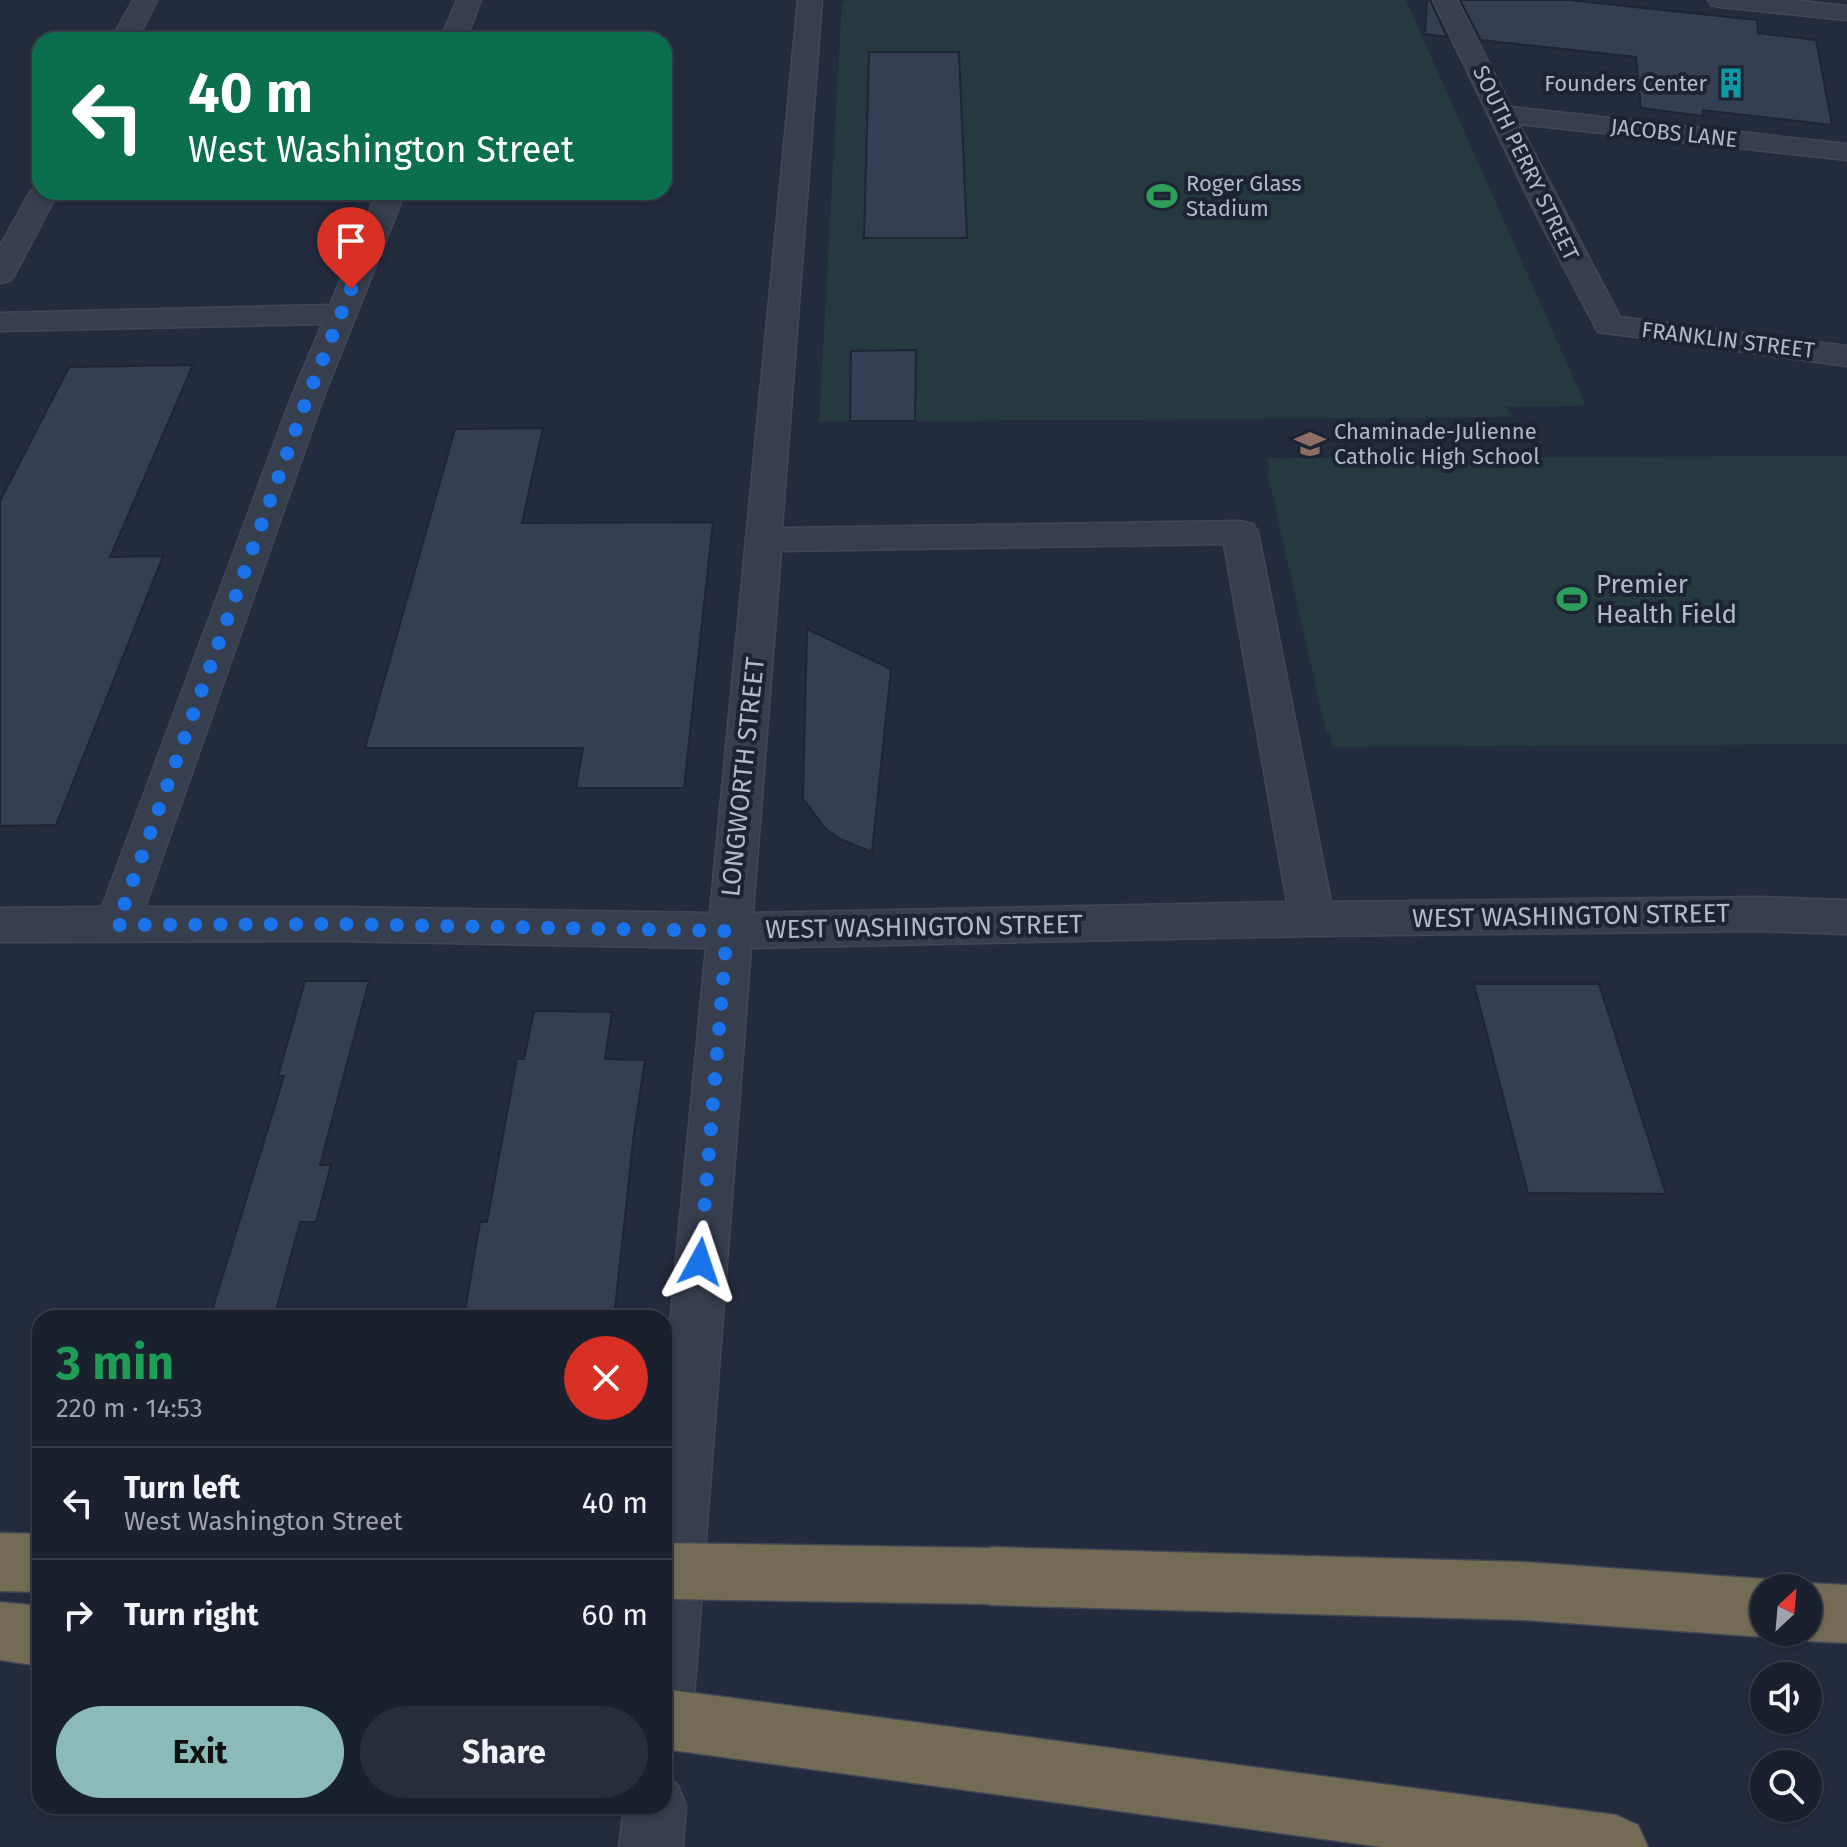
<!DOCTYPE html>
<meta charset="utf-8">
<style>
body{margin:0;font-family:"Fira Sans",sans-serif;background:#272d3a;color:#f1f3f6;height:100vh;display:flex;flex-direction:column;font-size:30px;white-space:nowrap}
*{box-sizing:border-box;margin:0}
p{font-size:26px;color:#9fa3aa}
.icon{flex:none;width:44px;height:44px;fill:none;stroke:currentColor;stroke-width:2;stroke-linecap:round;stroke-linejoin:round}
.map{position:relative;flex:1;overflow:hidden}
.panel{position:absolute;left:32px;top:1310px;width:640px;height:504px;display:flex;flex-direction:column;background:#1a202e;border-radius:24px;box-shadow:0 2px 6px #0004,0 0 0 2px #383e4a}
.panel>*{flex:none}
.guide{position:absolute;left:32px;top:32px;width:640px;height:168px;border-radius:24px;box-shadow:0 2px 6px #0004,0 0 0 2px #383e4a;background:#0b6e4f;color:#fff;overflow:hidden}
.needle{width:52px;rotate:26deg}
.controls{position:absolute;left:1750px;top:1574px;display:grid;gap:16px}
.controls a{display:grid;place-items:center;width:72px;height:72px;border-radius:50%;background:#1a202e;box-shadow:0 2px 6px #0004,0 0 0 2px #383e4a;font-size:40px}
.pin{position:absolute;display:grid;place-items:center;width:68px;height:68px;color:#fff;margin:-82px -34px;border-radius:50% 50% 50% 0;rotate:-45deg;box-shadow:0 0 8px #0007}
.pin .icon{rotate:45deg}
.me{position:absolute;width:88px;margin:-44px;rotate:5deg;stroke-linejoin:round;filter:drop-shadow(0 0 6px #0008)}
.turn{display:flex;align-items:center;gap:28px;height:168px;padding:0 24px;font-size:36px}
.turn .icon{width:104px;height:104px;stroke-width:2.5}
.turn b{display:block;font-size:56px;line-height:68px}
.round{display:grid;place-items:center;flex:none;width:84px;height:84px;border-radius:42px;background:#272d3a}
.summary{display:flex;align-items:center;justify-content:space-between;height:136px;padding:0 24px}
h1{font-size:48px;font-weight:700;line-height:60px;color:#1e9e55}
.cta{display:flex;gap:16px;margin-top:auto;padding:16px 24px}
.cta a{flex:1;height:92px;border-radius:48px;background:#8bbbb9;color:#111;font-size:32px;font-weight:700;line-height:92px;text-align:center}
.cta a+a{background:#272d3a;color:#f1f3f6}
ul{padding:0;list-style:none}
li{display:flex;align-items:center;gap:24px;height:112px;padding:0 24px;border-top:2px solid #383e4a}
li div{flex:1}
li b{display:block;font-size:30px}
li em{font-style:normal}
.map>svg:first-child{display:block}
.green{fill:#25393f}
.building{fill:#353f54;stroke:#1e2535;stroke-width:2}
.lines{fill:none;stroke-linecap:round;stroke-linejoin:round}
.minor-casing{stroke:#404757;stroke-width:3}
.highway-casing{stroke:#3f4656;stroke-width:3}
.minor{fill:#373e4e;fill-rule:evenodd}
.highway{fill:#746b54;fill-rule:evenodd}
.highway-bridge-casing{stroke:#3f4656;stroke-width:59;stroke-linecap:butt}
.highway-bridge{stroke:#746b54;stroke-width:56}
.route{stroke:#1a73e8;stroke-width:14;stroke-dasharray:0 25.2}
.labels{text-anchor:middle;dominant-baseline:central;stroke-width:8;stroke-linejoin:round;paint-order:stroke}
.far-poi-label{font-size:22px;fill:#b3b9c9;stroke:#1c2333;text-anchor:start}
.far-street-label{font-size:22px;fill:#b3b9c9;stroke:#1c2333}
.poi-label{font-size:26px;fill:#b3b9c9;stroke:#1c2333;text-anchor:start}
.street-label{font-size:26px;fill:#b3b9c9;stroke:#1c2333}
</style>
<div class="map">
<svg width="1847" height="1847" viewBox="0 0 1847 1847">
<rect width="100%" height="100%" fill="#232b3e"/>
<path class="green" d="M846 0H1406L1586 406 1506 407 1513 417 819 422 842 2Z
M1847 456V744L1333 747 1329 731H1326L1267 471 1270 470 1267 458Z"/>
<path class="building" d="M1427 0H1430L1447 37 1425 34Z
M1460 0H1568L1757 20 1758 33 1816 40 1832 125 1703 110V116L1641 108 1636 57 1481 40Z
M869 52H959L967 238H864Z
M916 350 915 421H850L851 351Z
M193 365 110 557 163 556 56 825 0 826V501L69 367Z
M543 428 522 523 713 522 684 788H576L583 748H365L455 429Z
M807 629 891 669 872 852 840 839 826 829 803 799Z
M305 981H369L320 1165H331L316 1222H300L275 1314H211L284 1076H278Z
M1474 984H1599L1666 1194 1528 1193Z
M534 1011 612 1012 605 1059 645 1060 634 1133 614 1318H464L480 1222H487L517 1059H524Z"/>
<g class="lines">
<g class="minor-casing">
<path id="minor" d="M133 0H157L137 40H111Z
M457 0H481L466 40H440Z
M798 0H822L782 528 1240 521 1253 524 1258 532 1331 902 1759 897 1847 900V934L1759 931 1312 936 751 948 694 1697 685 1718 664 1727V1385L706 948 338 941 0 942V908L102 907 290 401 322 324 0 331V313L330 305 377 192H405L322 401 145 907H338L710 913ZM1224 544 1287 902 753 913 781 551Z
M1433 0H1457L1511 107 1847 144V160L1519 124 1620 317 1847 346V366L1598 332 1536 214Z
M1708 0H1792L1847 6V20L1720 7 1711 5Z
M40 184V192H58L15 274 11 280 0 283V246L30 192Z
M664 1778 677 1784 686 1806 683 1847H619L624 1806H664Z"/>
</g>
<g class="highway-casing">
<path id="highway" d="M0 1533 40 1534V1592L0 1591Z
M990 1547 1523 1562 1764 1579 1785 1588H1764V1632H1777L1764 1637 1523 1620 990 1605 970 1596 961 1576 970 1556Z
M1808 1583 1847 1585V1643L1808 1641 1787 1633 1808 1632V1588H1795Z
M0 1602 40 1606V1666L0 1660Z
M664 1689 1616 1815 1638 1825 1648 1847H1382L664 1749Z"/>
</g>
<use href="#minor" class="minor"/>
<use href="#highway" class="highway"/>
<g class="highway-bridge-casing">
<path id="highway-bridge" d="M664 1571 990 1576"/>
</g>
<use href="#highway-bridge" class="highway-bridge"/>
</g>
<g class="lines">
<path class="route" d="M351 289 306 401 117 925 338 924 727 931 700 1262"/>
</g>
<defs>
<g id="building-bare" transform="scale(2.4)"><path d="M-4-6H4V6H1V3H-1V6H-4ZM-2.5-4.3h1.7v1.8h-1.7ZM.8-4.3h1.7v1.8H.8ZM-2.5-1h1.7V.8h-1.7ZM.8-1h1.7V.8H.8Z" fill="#0f9aa8" stroke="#1c2333" stroke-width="2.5" paint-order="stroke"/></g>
<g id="stadium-bare" transform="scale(2.4)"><path d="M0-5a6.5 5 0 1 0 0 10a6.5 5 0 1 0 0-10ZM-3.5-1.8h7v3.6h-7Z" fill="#2e9e5b" stroke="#1c2333" stroke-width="2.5" paint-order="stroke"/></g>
<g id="school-bare" transform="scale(2.4)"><path d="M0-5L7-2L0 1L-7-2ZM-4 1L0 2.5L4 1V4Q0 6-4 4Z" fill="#8d6e63" stroke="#1c2333" stroke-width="2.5" paint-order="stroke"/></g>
</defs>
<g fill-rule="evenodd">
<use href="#building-bare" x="1731" y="83"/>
<use href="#stadium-bare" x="1162" y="196"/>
<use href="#school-bare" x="1310" y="444"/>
<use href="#stadium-bare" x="1572" y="599"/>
</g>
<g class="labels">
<g class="far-poi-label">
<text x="1707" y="83" text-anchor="end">Founders Center</text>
<text x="1186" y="183">Roger Glass<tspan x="1186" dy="25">Stadium</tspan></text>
<text x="1334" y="431">Chaminade-Julienne<tspan x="1334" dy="25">Catholic High School</tspan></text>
</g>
<g class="far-street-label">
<text transform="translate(1674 133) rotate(6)">JACOBS LANE</text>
<text transform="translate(1526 163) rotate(64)">SOUTH PERRY STREET</text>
<text transform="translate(1728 340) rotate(7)">FRANKLIN STREET</text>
</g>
<g class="poi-label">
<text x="1596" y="584">Premier<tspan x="1596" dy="30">Health Field</tspan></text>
</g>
<g class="street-label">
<text transform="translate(743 777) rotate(-84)">LONGWORTH STREET</text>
<text transform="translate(1571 916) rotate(-1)">WEST WASHINGTON STREET</text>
<text transform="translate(924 927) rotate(-1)">WEST WASHINGTON STREET</text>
</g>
</g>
</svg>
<div class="controls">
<a><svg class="needle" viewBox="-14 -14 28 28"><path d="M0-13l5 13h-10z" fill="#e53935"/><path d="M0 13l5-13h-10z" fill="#9fa3aa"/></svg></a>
<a><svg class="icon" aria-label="sound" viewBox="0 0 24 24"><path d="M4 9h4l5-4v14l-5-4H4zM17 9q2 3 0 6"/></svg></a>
<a><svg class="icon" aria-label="search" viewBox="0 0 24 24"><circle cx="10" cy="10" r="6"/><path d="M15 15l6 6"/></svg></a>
</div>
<div class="pin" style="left:351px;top:289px;background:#d93025"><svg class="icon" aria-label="arrive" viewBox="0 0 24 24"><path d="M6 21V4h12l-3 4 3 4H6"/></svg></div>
<svg class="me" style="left:700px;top:1262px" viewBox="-20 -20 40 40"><path d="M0-17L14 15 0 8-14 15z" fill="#1a73e8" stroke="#fff" stroke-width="4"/></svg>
<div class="guide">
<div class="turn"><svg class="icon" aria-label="left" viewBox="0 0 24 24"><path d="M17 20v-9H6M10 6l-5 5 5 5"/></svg><div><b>40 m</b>West Washington Street</div></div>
</div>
<section class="panel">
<div class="summary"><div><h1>3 min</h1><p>220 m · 14:53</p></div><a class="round" style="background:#d93025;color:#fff"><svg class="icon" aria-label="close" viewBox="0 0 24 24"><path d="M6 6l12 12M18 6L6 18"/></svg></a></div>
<ul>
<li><svg class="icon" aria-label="left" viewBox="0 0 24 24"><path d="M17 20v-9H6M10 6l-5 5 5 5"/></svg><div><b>Turn left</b><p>West Washington Street</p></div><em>40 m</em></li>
<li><svg class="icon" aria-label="right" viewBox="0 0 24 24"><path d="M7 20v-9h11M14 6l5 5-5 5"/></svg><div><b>Turn right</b></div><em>60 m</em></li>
</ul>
<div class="cta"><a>Exit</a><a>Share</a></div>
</section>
</div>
